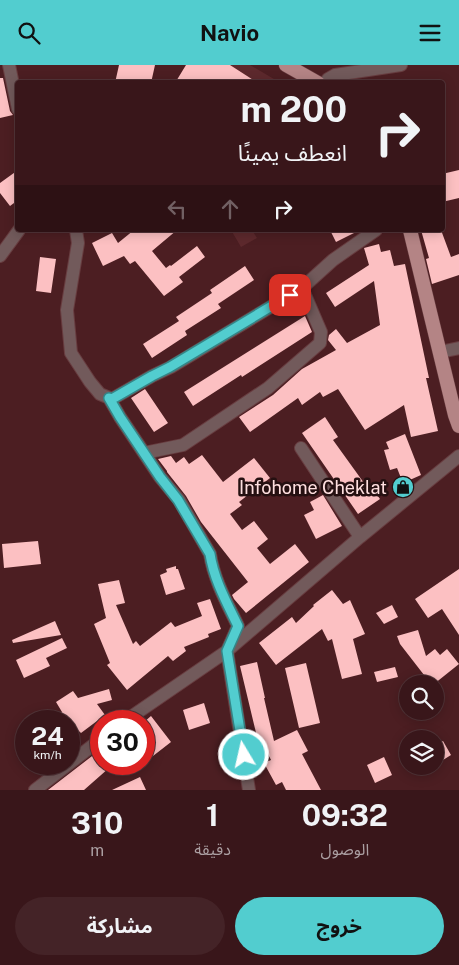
<!DOCTYPE html>
<html lang="ar">
<meta charset="utf-8">
<style>
body{margin:0;font-family:"Public Sans","Noto Sans Arabic",sans-serif;background:#442327;color:#f1f3f6;direction:rtl;height:100vh;display:flex;flex-direction:column;font-size:19px;white-space:nowrap}
*{box-sizing:border-box;margin:0}
p{font-size:16px;color:#ab9fa2}
.icon{flex:none;width:28px;height:28px;fill:none;stroke:currentColor;stroke-width:2;stroke-linecap:round;stroke-linejoin:round}
.map{position:relative;height:725px;overflow:hidden;direction:ltr}
.panel{display:flex;flex-direction:column;background:#39161a;flex:1}
.panel>*{flex:none}
.banner{position:absolute;left:15px;top:15px;width:430px;height:152px;border-radius:5px;box-shadow:0 2px 12px #0003,0 0 0 1px #533539;direction:rtl;background:#39161a;color:#f1f3f6;overflow:hidden}
.fabs{position:absolute;left:399px;top:610px;display:grid;gap:10px}
.fabs a{display:grid;place-items:center;width:45px;height:45px;border-radius:50%;background:#39161a;box-shadow:0 2px 12px #0003,0 0 0 1px #533539;font-size:25px}
.speed{position:absolute;left:15px;top:645px;display:flex;gap:10px;font-size:25px;font-weight:700;text-align:center}
.speed>*{display:grid;place-content:center;width:65px;height:65px;border-radius:50%;background:#39161a;box-shadow:0 2px 12px #0003,0 0 0 1px #533539;line-height:1}
.speed small{font-size:12px;font-weight:400}
.speed .limit{border:8px solid #d22;background:#fff;color:#111}
.pin{position:absolute;display:grid;place-items:center;width:42px;height:42px;color:#fff;margin:-21px;border-radius:10px;box-shadow:0 2px 8px #0006}
.me{position:absolute;width:55px;margin:-28px;rotate:351deg;stroke-linejoin:round;filter:drop-shadow(0 0 4px #0008)}
.turn{display:flex;align-items:center;gap:18px;height:105px;padding:0 15px;font-size:22px}
.turn .icon{width:65px;height:65px;stroke-width:2.5}
.turn b{display:block;font-size:35px;line-height:42px}
.lanes{display:flex;align-items:center;height:48px;padding:0 15px;background:#0003;justify-content:center;gap:25px;direction:ltr}
.lanes .off{opacity:.35}
.eta{display:flex;justify-content:space-evenly;align-items:center;height:85px;text-align:center}
.eta b{font-size:30px;font-weight:700;line-height:35px}
.button{display:flex;gap:10px;margin-top:auto;padding:10px 15px}
.button a{flex:1;height:58px;border-radius:30px;background:#52cdcf;color:#111;font-size:20px;font-weight:700;line-height:58px;text-align:center}
.button a+a{background:#442327;color:#f1f3f6}
header{display:flex;justify-content:space-between;align-items:center;height:65px;padding:0 15px;background:#52cdcf;color:#111;font-size:22px;font-weight:700}
.map>svg:first-child{display:block}
.built{fill:#5d292d}
.building{fill:#fcc0c2}
.lines{fill:none;stroke-linecap:round;stroke-linejoin:round}
.minor-casing{stroke:#683d40;stroke-width:14}
.primary-casing{stroke:#683d40;stroke-width:15}
.minor{stroke:#725a5b;stroke-width:12}
.primary{stroke:#b48485;stroke-width:14}
.route-casing{stroke:#358587;stroke-width:12}
.route{stroke:#52cdcf;stroke-width:9}
.labels{text-anchor:middle;dominant-baseline:central;stroke-width:5;stroke-linejoin:round;paint-order:stroke}
.poi-label{font-size:18px;fill:#fedfdf;stroke:#251011;text-anchor:end}
</style>
<header><svg class="icon" aria-label="menu" viewBox="0 0 24 24"><path d="M4 6h16M4 12h16M4 18h16"/></svg>Navio<svg class="icon" aria-label="search" viewBox="0 0 24 24"><circle cx="10" cy="10" r="6"/><path d="M15 15l6 6"/></svg></header>
<div class="map">
<svg width="459" height="725" viewBox="0 0 459 725">
<rect width="100%" height="100%" fill="#4c1e22"/>
<path class="built" d="M199 0H250L279 17H228Z
M231 165H252L257 173 241 182Z"/>
<path class="building" d="M119 0H155L151 18H115Z
M186 0H230L258 18H175Z
M0 13H3L10 46 13 50 0 53Z
M18 105V135L10 141 0 128V118Z
M459 105V133L442 137V109Z
M134 165H177L152 186 166 203 170 200 171 201 197 181 205 192 179 212 183 217 164 231 135 196 130 199 124 191 103 201 92 178 112 168 118 178Z
M330 165H360L336 177Z
M421 165H441L451 192 459 189V210L432 219 426 194 429 193Z
M379 179 381 187 390 185 394 201 405 199 429 313H426L438 366 411 372 404 340 365 365 338 324 323 332 320 327 302 340 298 333 250 367 239 352 273 330 302 304 336 285 328 275 329 270 336 264 347 278 380 260 374 216 335 242 326 228 369 200 364 183Z
M40 192 56 194 51 228 36 226Z
M245 201 254 215 218 239 221 243 185 266 187 270 152 293 143 279 179 256 176 252 212 228 210 225Z
M305 251 312 267 242 312 241 310 193 341 184 327Z
M145 324 168 358 154 367 131 333Z
M325 352 338 372 333 375 364 418 367 416 380 434 358 449 302 368Z
M405 369 421 410 403 418 397 403 390 405 384 385 389 384 386 377Z
M202 390 223 417 254 393 270 413 239 437 242 440 230 449 242 465 254 456 268 474 257 483 270 499 295 479 309 497 246 548 234 534 232 530 248 517 201 457 186 431 167 407V406L158 394 171 391 176 398 184 392 189 399Z
M323 430 342 461 316 474 304 450 314 445 310 437Z
M38 476 41 499 4 503 2 479Z
M176 501V504H178L185 524 166 530 160 510 167 507 166 504Z
M459 504V570L442 544 428 553 415 534Z
M119 515 125 538 116 540 133 579 136 576 140 581 171 557 175 562 202 551 197 538 210 534 221 564 208 569 209 572 184 582 186 586 173 596 168 591 127 625 107 600 110 598 94 559 106 553 98 519Z
M332 525 343 539 350 535 365 569 353 574 362 609 342 614 332 574 328 576 322 564 276 600 259 578 292 552 296 558 314 541 313 540Z
M392 540 398 552 384 559 376 548Z
M55 556 61 570 13 578 12 575Z
M418 565 426 591 435 584 440 590 447 584 459 599 434 619H431L400 579 397 571Z
M62 573 67 583 46 593 50 601 24 613 16 595Z
M257 597 265 633H264L274 676 297 665 308 686 302 689 321 725H286L282 717 276 720 264 698 271 695 261 675 258 676 240 601Z
M306 598 320 658 299 663 285 603Z
M395 602 398 612 377 617 374 607Z
M109 624 112 635 97 639 105 650 81 668 78 665 69 671V656H49L62 647 56 637 73 626 78 633Z
M204 638 210 658 189 665 183 645Z
M151 651 171 677 144 698V657Z
M443 676 451 690 443 695 435 682V680Z
M96 688 101 695V699H105L109 703 84 725H48Z
M384 692 392 710 375 718 367 700Z
M140 712 146 725H112Z"/>
<g class="lines">
<g class="minor-casing">
<path id="minor" d="M9 0 18 44
M325 18 328 14 335 10 401 0
M76 165 78 178 67 245 71 288 90 317 100 329 112 334 152 311 171 302 302 223 333 195 376 165
M0 191 19 165
M440 287 459 283
M109 333 120 352 160 412 179 435 210 489C214 515 227 538 238 561L227 586 249 725
M301 383 360 472
M144 388 183 380 268 323 320 278 321 267 302 223
M125 656 227 586 360 472 459 391
M35 725 101 674"/>
</g>
<g class="primary-casing">
<path id="primary" d="M286 0 318 18
M410 165 455 350 459 361"/>
</g>
<use href="#minor" class="minor"/>
<use href="#primary" class="primary"/>
</g>
<g class="lines">
<g class="route-casing">
<path id="route" d="M244 690 227 586 238 561C227 538 214 515 210 489L178 435 160 412 120 352 109 333 112 334 152 311 170 302 290 230"/>
</g>
<use href="#route" class="route"/>
</g>
<defs>
<g id="shop-disc" transform="scale(1.125)"><circle r="9.5" fill="#52cdcf" stroke="#251011"/><path d="M-5-2.5h2.3a2.7 3.5 0 0 1 5.4 0H5L5.5 6h-11ZM-1.5-2.5h3a1.5 2.3 0 0 0-3 0Z" fill="#111"/></g>
</defs>
<g fill-rule="evenodd">
<use href="#shop-disc" x="403" y="422"/>
</g>
<g class="labels">
<g class="poi-label">
<text x="387" y="422">Infohome Cheklat</text>
</g>
</g>
</svg>
<div class="fabs">
<a><svg class="icon" aria-label="search" viewBox="0 0 24 24"><circle cx="10" cy="10" r="6"/><path d="M15 15l6 6"/></svg></a>
<a><svg class="icon" aria-label="layers" viewBox="0 0 24 24"><path d="M12 4l9 5-9 5-9-5zM3 14l9 5 9-5"/></svg></a>
</div>
<div class="speed"><div>24<small>km/h</small></div><div class="limit">30</div></div>
<div class="pin" style="left:290px;top:230px;background:#d93025"><svg class="icon" aria-label="arrive" viewBox="0 0 24 24"><path d="M6 21V4h12l-3 4 3 4H6"/></svg></div>
<svg class="me" style="left:244px;top:690px" viewBox="-20 -20 40 40"><circle r="17" fill="#52cdcf" stroke="#fff" stroke-width="3"/><path d="M0-11L8 9 0 5-8 9z" fill="#fff"/></svg>
<div class="banner">
<div class="turn"><svg class="icon" aria-label="right" viewBox="0 0 24 24"><path d="M7 20v-9h11M14 6l5 5-5 5"/></svg><div><b>200 m</b>انعطف يمينًا</div></div>
<div class="lanes"><svg class="icon off" aria-label="left" viewBox="0 0 24 24"><path d="M17 20v-9H6M10 6l-5 5 5 5"/></svg><svg class="icon off" aria-label="ahead" viewBox="0 0 24 24"><path d="M12 20V5M6 11l6-6 6 6"/></svg><svg class="icon" aria-label="right" viewBox="0 0 24 24"><path d="M7 20v-9h11M14 6l5 5-5 5"/></svg></div>
</div>
</div>
<section class="panel">
<div class="eta">
<div><b>09:32</b><p>الوصول</p></div>
<div><b>1</b><p>دقيقة</p></div>
<div><b>310</b><p>m</p></div>
</div>
<div class="button"><a>خروج</a><a>مشاركة</a></div>
</section>
